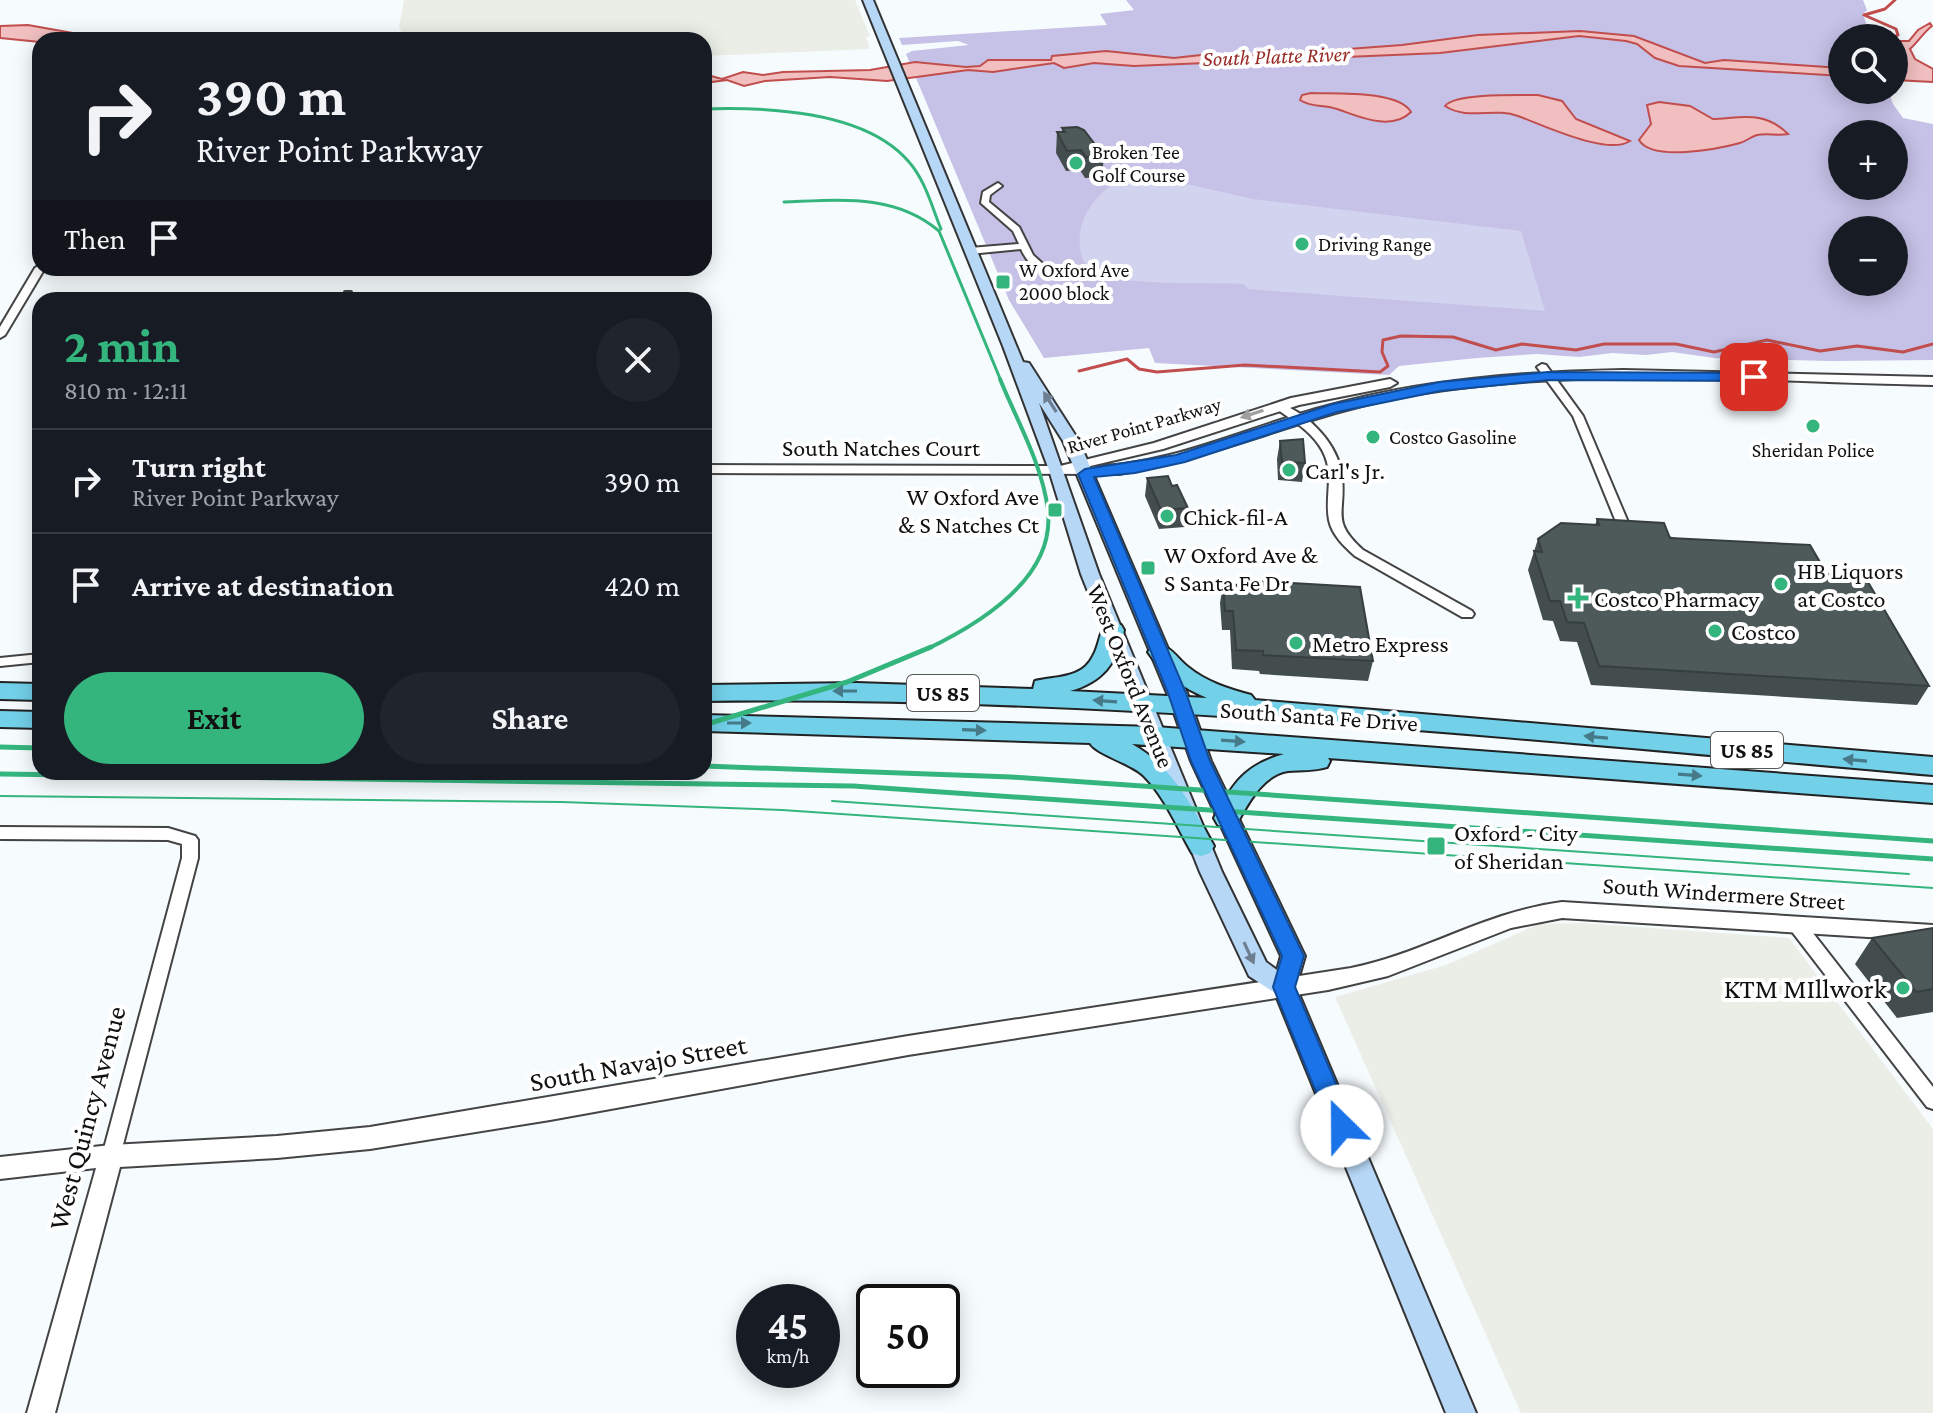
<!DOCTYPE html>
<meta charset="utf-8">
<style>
body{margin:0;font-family:"Crimson Pro",serif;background:#20242c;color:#f1f3f6;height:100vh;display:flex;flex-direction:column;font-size:30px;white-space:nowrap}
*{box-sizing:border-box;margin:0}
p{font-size:26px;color:#9ea1a6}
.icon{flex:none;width:44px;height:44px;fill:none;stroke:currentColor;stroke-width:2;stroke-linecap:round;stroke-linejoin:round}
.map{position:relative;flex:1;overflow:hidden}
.sheet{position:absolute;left:32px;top:292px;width:680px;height:488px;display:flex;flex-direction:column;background:#171b24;border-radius:24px;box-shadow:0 4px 20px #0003}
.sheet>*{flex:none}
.top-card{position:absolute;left:32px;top:32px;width:680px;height:244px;border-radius:24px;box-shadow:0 4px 20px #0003;background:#171b24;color:#f1f3f6;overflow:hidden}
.controls{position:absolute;left:1828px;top:24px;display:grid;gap:16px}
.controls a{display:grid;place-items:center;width:80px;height:80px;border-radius:50%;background:#171b24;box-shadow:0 4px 20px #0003;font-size:40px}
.speed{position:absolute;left:736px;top:1284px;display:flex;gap:16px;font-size:40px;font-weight:700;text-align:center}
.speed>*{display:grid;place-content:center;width:104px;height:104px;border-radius:50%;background:#171b24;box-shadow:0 4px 20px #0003;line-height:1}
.speed small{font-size:20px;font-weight:400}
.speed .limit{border:4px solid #111;border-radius:12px;background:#fff;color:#111}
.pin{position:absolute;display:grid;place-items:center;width:68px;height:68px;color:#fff;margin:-34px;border-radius:16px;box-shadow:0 4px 12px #0006}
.me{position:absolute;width:88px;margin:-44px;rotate:337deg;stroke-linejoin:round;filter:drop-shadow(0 0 6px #0008)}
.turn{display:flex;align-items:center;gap:28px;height:168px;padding:0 32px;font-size:36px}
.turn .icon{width:104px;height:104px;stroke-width:2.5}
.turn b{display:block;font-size:56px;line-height:68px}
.then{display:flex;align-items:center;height:76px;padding:0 32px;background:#0003;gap:16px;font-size:30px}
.round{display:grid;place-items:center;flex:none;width:84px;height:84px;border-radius:42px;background:#20242c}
.overview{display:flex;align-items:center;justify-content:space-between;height:136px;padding:0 32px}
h1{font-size:48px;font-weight:700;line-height:60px;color:#35b57e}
.button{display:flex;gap:16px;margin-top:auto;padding:16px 32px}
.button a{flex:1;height:92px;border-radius:48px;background:#35b57e;color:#111;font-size:32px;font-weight:700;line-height:92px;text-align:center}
.button a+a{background:#20242c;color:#f1f3f6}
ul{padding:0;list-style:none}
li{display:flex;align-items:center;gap:24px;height:104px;padding:0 32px;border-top:2px solid #363941}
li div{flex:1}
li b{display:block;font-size:30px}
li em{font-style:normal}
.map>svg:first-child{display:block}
.industrial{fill:#eaeee7}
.green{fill:#c5c1e7;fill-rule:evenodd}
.pitch{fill:#d2d3ef}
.water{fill:#f1bfbf;stroke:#c14e4d;stroke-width:2}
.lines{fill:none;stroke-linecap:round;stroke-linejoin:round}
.stream{stroke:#c14e4d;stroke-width:3}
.minor-casing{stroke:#444;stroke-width:4}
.tertiary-casing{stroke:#444;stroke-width:4}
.secondary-casing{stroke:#333;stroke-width:4}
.trunk-casing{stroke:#222;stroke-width:4}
.minor{fill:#fff;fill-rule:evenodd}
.tertiary{fill:#fff;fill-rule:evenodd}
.secondary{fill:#b7d7f7;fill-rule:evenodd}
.trunk{fill:#72d0e9;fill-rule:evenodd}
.tram{stroke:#35b57e;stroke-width:2}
.rail-far2{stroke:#35b57e;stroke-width:3}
.rail-far1{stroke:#35b57e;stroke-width:4}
.rail{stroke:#35b57e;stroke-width:5}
.wall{fill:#434d4d}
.building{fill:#4e5959;stroke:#373e3e;stroke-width:2}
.oneway{fill:#6c7e90}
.oneway2{fill:#a0a0a0}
.oneway3{fill:#467a88}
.route{fill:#1a73e8;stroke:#114b97;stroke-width:2}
.poi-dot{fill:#35b57e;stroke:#fff;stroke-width:3}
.labels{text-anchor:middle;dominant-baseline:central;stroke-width:8;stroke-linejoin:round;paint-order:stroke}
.far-poi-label{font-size:20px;fill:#111;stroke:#fff;text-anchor:start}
.far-street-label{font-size:20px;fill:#111;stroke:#fff}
.far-water-label{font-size:22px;font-style:italic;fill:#982b25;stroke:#fff}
.shield{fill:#fff;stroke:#585858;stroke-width:2}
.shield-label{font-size:22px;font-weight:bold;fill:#111}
.street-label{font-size:24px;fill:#111;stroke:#fff}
.poi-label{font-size:24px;fill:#111;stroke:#fff;text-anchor:start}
.near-poi-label{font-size:28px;fill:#111;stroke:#fff;text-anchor:end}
.near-street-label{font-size:28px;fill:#111;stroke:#fff}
</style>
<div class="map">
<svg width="1933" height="1413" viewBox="0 0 1933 1413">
<rect width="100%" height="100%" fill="#f6fbfe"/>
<path class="industrial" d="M404 0H855L870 36 866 37 870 49 704 56V40H405L399 27Z
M1582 923 1789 938 1933 1129V1413H1521L1335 997 1446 965 1539 924Z"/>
<path class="green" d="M1126 0H1863L1867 10 1863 14 1871 38H1842V90H1888L1893 104 1903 118 1933 124V360L1831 361 1714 358 1672 352 1646 355 1612 353 1579 357 1537 354 1477 358 1399 366 1389 375 1155 363 1149 348 1044 358 1009 300 906 54 912 51 969 45 958 41 902 45 899 38 1107 25 1100 14 1134 10ZM1842 134H1894V186H1842ZM1842 230H1894V282H1842Z"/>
<path class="pitch" d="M1132 178 1191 185 1253 199 1521 231 1545 311 1248 289 1244 284C1216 283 1115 285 1095 273 1076 263 1077 232 1085 216 1095 197 1111 181 1132 178Z"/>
<path class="water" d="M1930 23 1932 26C1923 33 1918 42 1910 49L1915 59 1933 69V82L1894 80V69H1897L1894 41H1909L1918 30Z
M28 25 112 40 40 42 0 38V26Z
M1580 31 1634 36 1705 63 1724 60 1842 68V76L1679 66 1655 58 1637 44 1626 41 1579 36 1440 53 1134 66 1094 63 1064 68 1054 63 993 72 968 70 887 81 830 77 765 81 744 86 727 80 704 83V74L722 79 743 72 763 75 783 72 870 70 915 62 966 67 980 66 988 60H1051L1052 56 1106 51 1174 58 1210 54 1266 55 1402 45 1478 35Z
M1311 93C1335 94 1398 90 1411 112 1391 132 1358 116 1337 109 1324 104 1312 108 1300 100L1302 95Z
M1538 95 1562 101 1576 119 1630 141C1607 156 1543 125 1518 116 1494 107 1468 121 1445 106 1455 93 1519 95 1538 95Z
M1659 102 1690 106 1713 119C1741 118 1764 110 1788 134 1778 136 1767 133 1757 135 1750 137 1747 141 1740 143 1718 149 1652 162 1639 140L1651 124 1647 105Z"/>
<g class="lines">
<path class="stream" d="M1892 38 1898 35 1896 29 1864 15 1885 9 1895 0
M1079 371 1127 359 1139 369 1157 372 1245 365 1380 372 1388 366 1382 352 1383 340 1401 336 1453 337 1496 350 1522 344 1576 350 1604 344H1676L1714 352 1767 340 1820 351 1857 346 1903 352 1933 344"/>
<g class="minor-casing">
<path id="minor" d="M998 183 1002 186 990 195 989 202 1019 227 1033 255 1044 265V269C1033 270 1025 258 1021 249L970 254 965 251 970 248 1019 244 1013 231 981 203 983 192Z
M40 265V268H45L5 335 0 338V327L35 268Z
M345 292H351L352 300H342Z
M1542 364 1546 365 1583 416 1633 534 1631 537 1627 538 1621 534 1573 416 1537 367Z
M1279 403C1309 414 1338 444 1342 476 1346 514 1330 520 1363 550L1472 611 1474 614 1472 617H1462L1355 556C1344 546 1332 535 1329 520 1324 493 1337 471 1319 445 1308 429 1291 419 1275 408V404Z
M40 654V662L0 666V658Z
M0 827 168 828 195 836 198 840V858L120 1156 118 1162 111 1164 104 1162 102 1156 182 858V844L168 840 0 839Z
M1796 918 1802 919 1933 1087V1109L1927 1107 1790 929 1788 924 1790 919Z"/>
</g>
<g class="tertiary-casing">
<path id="tertiary" d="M1623 370 1933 377V385C1762 382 1588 366 1418 394 1315 411 1221 457 1119 474L704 473V465L1060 466 1154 443 1291 398 1390 379 1397 383 1390 387 1299 405 1163 449 1086 467C1170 466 1247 427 1327 406 1424 379 1523 372 1623 370Z
M1562 902 1933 925V941L1562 918 1511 928 1388 976 1328 990 908 1055 550 1120 370 1149 277 1158 120 1167 55 1413H27L96 1168 0 1179V1157L111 1145 277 1136 370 1127 908 1036 1351 968C1425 953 1484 912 1562 902Z"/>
</g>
<g class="secondary-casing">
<path id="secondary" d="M863 0H873L1023 362 1029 363 1079 441 1187 693 1211 761 1305 956 1296 987 1476 1413H1446L1275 993 1249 976 1200 872 1081 574 1049 470 1003 346ZM1039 403 1063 441 1167 693 1191 761 1281 956 1277 970 1266 962 1222 872 1099 574Z"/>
</g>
<g class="trunk-casing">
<path id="trunk" d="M1113 623 1121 625 1124 630C1117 663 1103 682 1070 691L1207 698C1183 688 1163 674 1148 652L1152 647C1170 642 1175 657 1188 667 1206 682 1229 689 1251 695L1255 700 1933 757V775C1524 739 1115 696 704 701V685L857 683 1033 689 1035 681C1056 676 1082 679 1093 656 1099 646 1099 634 1105 625Z
M0 683 40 684V700L0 699Z
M0 711 40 712V728L0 727Z
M704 715 1156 727 1933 785V803L1328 758 1330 761 1327 767C1314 771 1301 770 1288 771 1262 775 1248 804 1236 825L1227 828 1218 825 1214 818C1233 783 1245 765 1284 754L1132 744C1173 767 1192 806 1214 846L1210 853 1201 856 1192 853C1177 827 1165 797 1144 776 1131 763 1097 755 1090 743L704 731Z"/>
</g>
<use href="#minor" class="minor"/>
<use href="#tertiary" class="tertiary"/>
<use href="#secondary" class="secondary"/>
<use href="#trunk" class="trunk"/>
<path class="tram" d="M0 796 562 802 782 810 1933 888
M832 801 1909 874"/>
<path class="rail-far2" d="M704 109C766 107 865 110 909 162 925 180 932 207 941 229
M784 202C839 200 894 193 939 231L1001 381"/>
<path class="rail-far1" d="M927 649C979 624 1055 579 1048 511 1043 466 1017 421 1000 379"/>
<path class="rail" d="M704 725 847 682 931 647
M0 747 40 748
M704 766 1011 777 1933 841
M0 774 853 786 1933 859"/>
</g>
<path class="wall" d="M1062 128 1104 156 1102 177 1085 178 1080 170 1066 171 1056 153 1057 132H1062Z
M1280 441 1305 463 1302 482 1278 480 1277 459Z
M1147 478 1172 486 1188 508 1185 527 1159 529 1145 496Z
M1597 519 1827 574 1929 686 1917 705 1591 685 1577 642 1560 641 1553 621 1543 620 1528 570 1538 539 1595 525Z
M1258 581 1373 661 1368 681 1260 674 1259 671 1232 669 1230 630H1222L1220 603 1223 584 1257 586Z
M1933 928V1012L1897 1018 1855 964 1872 938Z"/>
<path class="building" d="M1077 127 1084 130 1104 156 1086 157 1081 150 1067 151 1057 132H1065L1062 128Z
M1303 439 1305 463 1282 462 1280 441Z
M1168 476 1172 486 1177 485 1188 508 1161 510 1147 478Z
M1597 519 1664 523 1670 538 1810 545 1827 574 1865 577 1929 686 1599 666 1584 623 1567 622 1560 601H1550L1534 551 1542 552 1538 539 1561 523 1599 525Z
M1258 581 1360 587 1373 661 1263 655V651L1236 650 1233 611H1225L1223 584 1258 586Z
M1933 928V989L1916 992 1872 938Z"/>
<defs><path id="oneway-solid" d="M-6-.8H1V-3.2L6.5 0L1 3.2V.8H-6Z" transform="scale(2)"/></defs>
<g class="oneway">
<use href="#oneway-solid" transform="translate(1050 402) rotate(-122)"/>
<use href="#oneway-solid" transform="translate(1249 953) rotate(65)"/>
</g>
<use class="oneway2" href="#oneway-solid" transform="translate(1252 414) rotate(162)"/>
<g class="oneway3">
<use href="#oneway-solid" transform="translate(845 691) rotate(180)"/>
<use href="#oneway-solid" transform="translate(1105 701) rotate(-176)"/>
<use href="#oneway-solid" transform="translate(739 723)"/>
<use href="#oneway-solid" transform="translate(974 730) rotate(2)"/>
<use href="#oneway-solid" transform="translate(1596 737) rotate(-175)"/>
<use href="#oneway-solid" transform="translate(1233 741) rotate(4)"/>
<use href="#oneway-solid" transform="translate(1855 760) rotate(-175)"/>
<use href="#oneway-solid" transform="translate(1690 775) rotate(4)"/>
</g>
<path class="route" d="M1548 372 1754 373 1761 377 1754 381 1548 380 1440 391 1337 412 1185 462 1135 473 1094 477 1186 693 1210 761 1304 956 1295 987 1354 1126 1350 1134 1342 1137 1334 1134 1330 1126 1273 987 1282 956 1191 761 1168 693 1078 474 1085 469 1176 455 1333 404 1440 382Z"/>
<g class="poi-dot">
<circle cx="1076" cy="163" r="8"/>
<circle cx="1302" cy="244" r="8"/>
<rect x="995" y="274" width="16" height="16" rx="4"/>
<circle cx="1813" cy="426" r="8"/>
<circle cx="1373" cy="437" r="8"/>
<circle cx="1289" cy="470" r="8"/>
<rect x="1047" y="502" width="16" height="16" rx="4"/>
<circle cx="1167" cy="516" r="8"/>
<rect x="1140" y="560" width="16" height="16" rx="4"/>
<circle cx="1781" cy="584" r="8"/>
<path d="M1574 586h8v8h8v8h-8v8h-8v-8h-8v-8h8z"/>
<circle cx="1715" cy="631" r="8"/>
<circle cx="1296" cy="643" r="8"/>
<rect x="1426" y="836" width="20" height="20" rx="4"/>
<circle cx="1903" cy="988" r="8"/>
</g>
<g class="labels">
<g class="far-poi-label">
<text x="1092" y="152">Broken Tee<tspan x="1092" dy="23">Golf Course</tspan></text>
<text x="1318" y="244">Driving Range</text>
<text x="1019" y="270">W Oxford Ave<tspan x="1019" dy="23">2000 block</tspan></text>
<text x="1389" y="437">Costco Gasoline</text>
<text x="1813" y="450" text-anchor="middle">Sheridan Police</text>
</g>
<g class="far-street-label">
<text transform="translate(1144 425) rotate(-16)">River Point Parkway</text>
</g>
<g class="far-water-label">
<text transform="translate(1276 56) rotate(-2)">South Platte River</text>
</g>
<g class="shield">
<rect x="907" y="675" width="72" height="36" rx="6"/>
<rect x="1711" y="732" width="72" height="36" rx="6"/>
</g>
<g class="shield-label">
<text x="943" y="693">US 85</text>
<text x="1747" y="750">US 85</text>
</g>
<g class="street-label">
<text x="881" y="447">South Natches Court</text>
<text transform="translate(1131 676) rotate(68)">West Oxford Avenue</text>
<text transform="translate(1319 716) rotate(4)">South Santa Fe Drive</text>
<text transform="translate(1724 893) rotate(4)">South Windermere Street</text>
</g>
<g class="poi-label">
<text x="1305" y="470">Carl's Jr.</text>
<text x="1039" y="496" text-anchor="end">W Oxford Ave<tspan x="1039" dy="28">&amp; S Natches Ct</tspan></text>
<text x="1183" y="516">Chick-fil-A</text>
<text x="1164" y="554">W Oxford Ave &amp;<tspan x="1164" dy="28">S Santa Fe Dr</tspan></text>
<text x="1797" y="570">HB Liquors<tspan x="1797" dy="28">at Costco</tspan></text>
<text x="1594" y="598">Costco Pharmacy</text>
<text x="1731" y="631">Costco</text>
<text x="1312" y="643">Metro Express</text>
<text x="1454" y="832">Oxford - City<tspan x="1454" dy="28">of Sheridan</tspan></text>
</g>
<g class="near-poi-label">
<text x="1887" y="988">KTM MIllwork</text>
</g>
<g class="near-street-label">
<text transform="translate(638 1063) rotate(-10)">South Navajo Street</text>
<text transform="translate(87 1118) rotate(-75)">West Quincy Avenue</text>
</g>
</g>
</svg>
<div class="controls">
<a><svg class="icon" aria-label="search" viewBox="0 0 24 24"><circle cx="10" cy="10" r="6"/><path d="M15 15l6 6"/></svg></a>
<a>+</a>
<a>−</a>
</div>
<div class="speed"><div>45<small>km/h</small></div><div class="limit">50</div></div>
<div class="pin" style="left:1754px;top:377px;background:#d93025"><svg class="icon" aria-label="arrive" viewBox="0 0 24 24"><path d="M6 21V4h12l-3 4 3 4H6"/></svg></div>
<svg class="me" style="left:1342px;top:1126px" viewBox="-20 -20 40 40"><circle r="19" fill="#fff"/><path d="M0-13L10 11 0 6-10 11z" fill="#1a73e8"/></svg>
<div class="top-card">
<div class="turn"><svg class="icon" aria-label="right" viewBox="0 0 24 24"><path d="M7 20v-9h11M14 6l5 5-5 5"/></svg><div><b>390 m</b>River Point Parkway</div></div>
<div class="then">Then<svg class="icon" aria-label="arrive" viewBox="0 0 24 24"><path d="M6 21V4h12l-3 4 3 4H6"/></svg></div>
</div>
<section class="sheet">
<div class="overview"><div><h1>2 min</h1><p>810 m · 12:11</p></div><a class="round"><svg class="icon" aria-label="close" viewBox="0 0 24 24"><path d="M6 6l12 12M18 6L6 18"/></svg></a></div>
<ul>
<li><svg class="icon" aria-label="right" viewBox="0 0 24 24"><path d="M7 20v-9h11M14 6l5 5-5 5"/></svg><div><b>Turn right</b><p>River Point Parkway</p></div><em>390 m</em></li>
<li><svg class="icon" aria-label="arrive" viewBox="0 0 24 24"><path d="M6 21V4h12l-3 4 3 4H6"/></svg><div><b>Arrive at destination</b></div><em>420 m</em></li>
</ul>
<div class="button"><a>Exit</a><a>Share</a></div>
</section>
</div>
